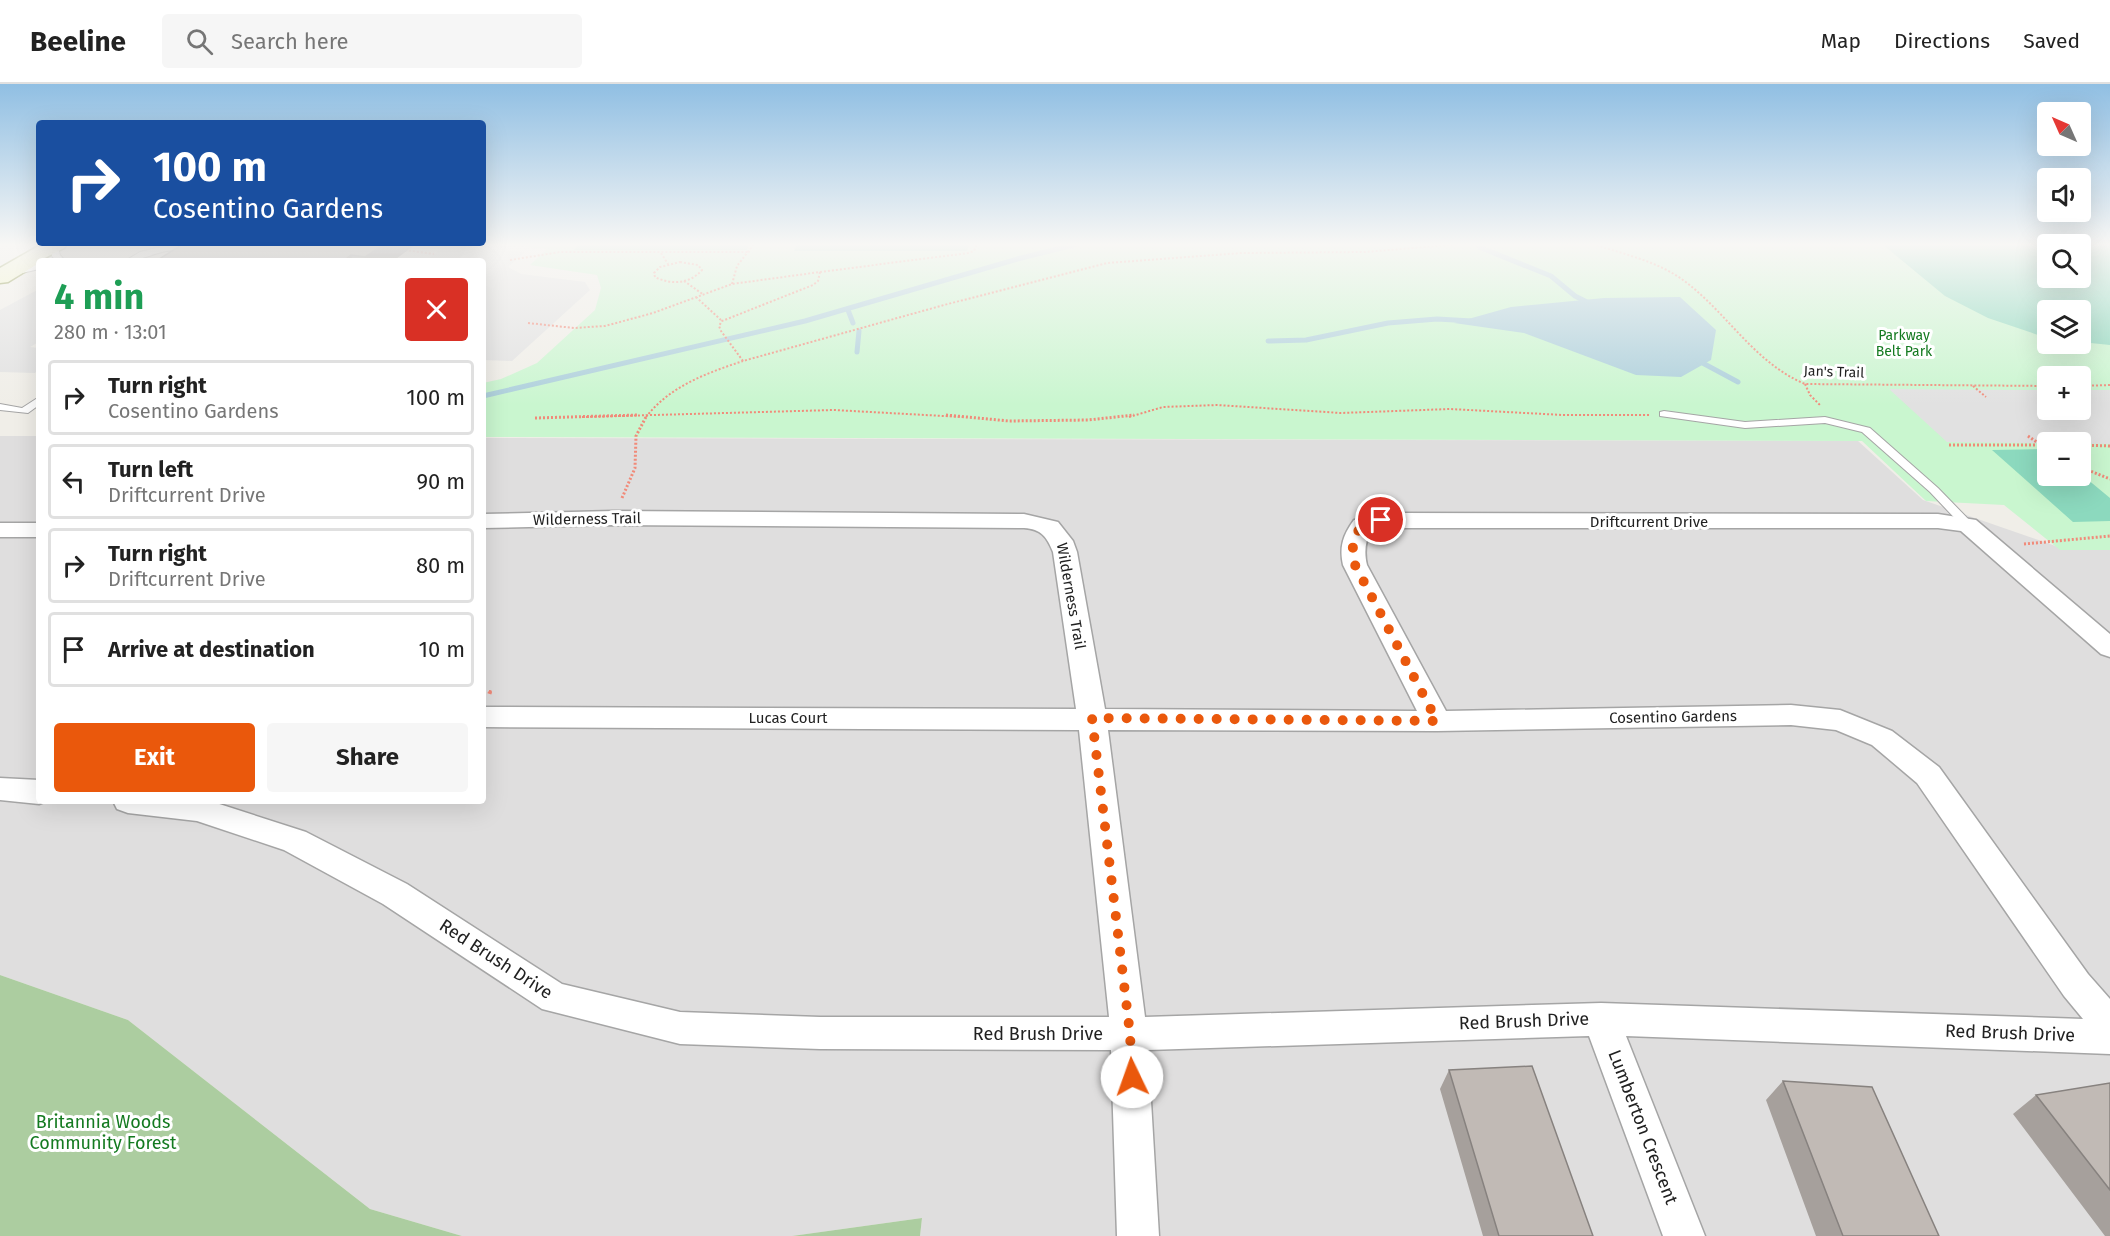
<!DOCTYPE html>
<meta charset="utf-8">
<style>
body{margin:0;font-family:"Fira Sans",sans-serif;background:#f6f6f6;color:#222;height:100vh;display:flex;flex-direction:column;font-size:22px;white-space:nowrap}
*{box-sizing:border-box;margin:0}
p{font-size:20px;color:#767676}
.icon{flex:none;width:33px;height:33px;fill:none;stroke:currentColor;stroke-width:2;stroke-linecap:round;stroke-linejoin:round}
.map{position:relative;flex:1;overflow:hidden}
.panel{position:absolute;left:36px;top:174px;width:450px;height:546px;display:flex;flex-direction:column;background:#fff;border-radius:6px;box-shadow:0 6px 24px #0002}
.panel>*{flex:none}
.banner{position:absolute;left:36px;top:36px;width:450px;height:126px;border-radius:6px;box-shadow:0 6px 24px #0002;background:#1a4fa0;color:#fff;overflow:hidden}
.needle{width:39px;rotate:315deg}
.controls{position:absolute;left:2037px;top:18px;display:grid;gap:12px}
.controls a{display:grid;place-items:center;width:54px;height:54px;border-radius:6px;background:#fff;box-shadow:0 6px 24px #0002;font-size:30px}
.pin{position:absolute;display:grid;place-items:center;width:51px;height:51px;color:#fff;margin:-26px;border:3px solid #fff;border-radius:50%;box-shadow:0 2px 6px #0007}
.me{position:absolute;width:66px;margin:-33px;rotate:357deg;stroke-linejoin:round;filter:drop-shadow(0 0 4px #0008)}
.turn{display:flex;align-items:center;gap:21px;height:126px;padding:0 18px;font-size:27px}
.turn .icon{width:78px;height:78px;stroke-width:2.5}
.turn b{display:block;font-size:42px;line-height:51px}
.round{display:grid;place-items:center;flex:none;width:63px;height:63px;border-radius:6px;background:#f6f6f6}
.summary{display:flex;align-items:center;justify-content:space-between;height:102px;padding:0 18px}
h1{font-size:36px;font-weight:700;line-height:45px;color:#1e9e55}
.primary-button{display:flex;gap:12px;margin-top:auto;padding:12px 18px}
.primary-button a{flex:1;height:69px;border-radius:6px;background:#ea580c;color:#fff;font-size:24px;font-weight:700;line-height:69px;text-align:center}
.primary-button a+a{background:#f6f6f6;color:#222}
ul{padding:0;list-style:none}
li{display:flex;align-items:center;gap:18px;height:75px;margin:0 12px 9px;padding:0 6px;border:3px solid #e0e0e0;border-radius:6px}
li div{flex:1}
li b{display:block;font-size:22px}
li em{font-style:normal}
header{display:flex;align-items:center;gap:36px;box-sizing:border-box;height:84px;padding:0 30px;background:#fff;border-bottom:2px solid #e0e0e0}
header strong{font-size:28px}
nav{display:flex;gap:33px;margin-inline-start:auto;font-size:21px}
.search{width:420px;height:54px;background:#f6f6f6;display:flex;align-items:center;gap:15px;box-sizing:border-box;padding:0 21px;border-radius:6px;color:#767676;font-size:22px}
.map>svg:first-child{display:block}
.residential{fill:#dfdede}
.forest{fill:#accda0}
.park{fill:#c9f6cf;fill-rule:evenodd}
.pitch{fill:#8cd9be;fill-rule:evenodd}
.parking{fill:#e1e1e1}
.water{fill:#accfdb}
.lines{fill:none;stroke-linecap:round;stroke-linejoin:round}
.stream{stroke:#accfdb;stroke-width:5}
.lane-casing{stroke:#a5a5a5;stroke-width:2}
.street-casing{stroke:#a5a5a5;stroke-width:3}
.secondary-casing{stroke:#64730d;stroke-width:3}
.path-far2{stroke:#f18a79;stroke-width:2;stroke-dasharray:2 2;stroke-linecap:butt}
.path-far1{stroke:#f18a79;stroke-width:3;stroke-dasharray:2 2;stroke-linecap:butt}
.path{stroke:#f18a79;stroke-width:4;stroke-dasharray:3 3;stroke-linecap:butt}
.lane{fill:#fff;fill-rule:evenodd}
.street{fill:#fff;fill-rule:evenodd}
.secondary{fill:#f1f6c1;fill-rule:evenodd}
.wall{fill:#a6a09c}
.shaded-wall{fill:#87827f}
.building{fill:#c1bab5;stroke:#87827f;stroke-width:1.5}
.route{stroke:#ea580c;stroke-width:10;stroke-dasharray:0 18}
.labels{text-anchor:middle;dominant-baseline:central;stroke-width:6;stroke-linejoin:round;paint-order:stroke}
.far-park-label{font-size:14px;fill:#147a20;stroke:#fff}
.far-street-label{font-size:14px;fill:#212121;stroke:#fff}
.street-label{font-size:15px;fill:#212121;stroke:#fff}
.near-street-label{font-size:18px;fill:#212121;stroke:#fff}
.near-park-label{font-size:18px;fill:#147a20;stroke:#fff}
</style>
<header>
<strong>Beeline</strong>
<div class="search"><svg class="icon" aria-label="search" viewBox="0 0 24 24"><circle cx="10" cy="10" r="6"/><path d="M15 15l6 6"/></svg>Search here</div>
<nav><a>Map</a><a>Directions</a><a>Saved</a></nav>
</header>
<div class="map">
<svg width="2110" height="1152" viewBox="0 0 2110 1152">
<rect width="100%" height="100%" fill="#f0eee8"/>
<path class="residential" d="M0 352H39V717H483V354L1858 357 1923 416 2067 466H2110V1152H920L922 1134 792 1152H462L370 1125 128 936 0 891Z"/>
<path class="forest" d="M0 891 128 936 370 1125 462 1152H0Z
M922 1134 920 1152H792Z"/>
<path class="park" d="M529 160H2110V466H2060L2004 421 1926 417 1862 357 483 353V299L501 295 537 279 595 226 601 204 597 191 530 181 547 165 526 163ZM2048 160H2080V194H2048ZM2048 226H2080V260H2048ZM2048 292H2080V326H2048ZM2048 358H2080V392H2048Z"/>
<path class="pitch" d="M578 160H749L747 166H574Z
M797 160H969L967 167H794Z
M1882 160H2110V261L2081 258 2080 226H2048L2047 254 1988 234 1945 212ZM2048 160H2080V194H2048Z
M2047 365 2048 392 2081 390 2110 414V437L2073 438 1992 366Z"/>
<path class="parking" d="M425 160H514L506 167 525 168 508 183 521 190 585 198 590 206 512 277 483 276V177H425L444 163Z
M39 205V258L30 263 39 264V285L35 289 0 288V226Z
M1889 305 2047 306 2048 326H2080L2081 306H2110V360L1947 358Z"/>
<path class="water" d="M1680 213 1716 246 1711 276 1681 293 1636 291 1524 249 1454 239 1511 223 1604 214Z"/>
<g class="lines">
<path class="stream" d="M1479 163 1551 192 1575 212 1591 220
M848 226 853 239
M1268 257 1306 256 1388 239 1437 235 1472 237
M857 268 859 247
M1697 276 1738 298
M483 312 805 237 1021 174 1078 160"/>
<g class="lane-casing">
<path id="lane" d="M51 160H57L60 171 65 177H56L52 172Z
M169 161 196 165 198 170 193 177H185L189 169C165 160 147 177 125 177L140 168Z
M39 179V185L14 191 10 188Z
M39 313V321L28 329 0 326V320L22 324Z
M1664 327 1745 338 1825 333 1870 344 1938 404 1974 441 1968 445 1964 444 1930 408 1862 348 1825 339 1745 344 1660 332V328Z"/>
</g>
<g class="street-casing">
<path id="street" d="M613 427 1024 430 1058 438 1073 457 1077 468 1105 625 1417 627 1343 481C1339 463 1343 451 1354 436L1394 429 1938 430 1976 436 2110 550V573L2101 570 1961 447 1938 444H1394L1371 446C1365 458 1364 468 1367 481L1446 627 1791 621 1840 626 1892 647 1939 683 2088 890 2110 915V970L1626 952 1705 1152H1663L1589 952 1148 966 1159 1152H1117L1111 966 820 965 680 960 542 925 383 820 284 766 197 737 128 729 117 725 113 717H210L306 748 407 800 562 900 680 928 820 933H1109L1079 646 483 643V623L1076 625 1053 468C1047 453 1041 445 1024 444L613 441 483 444V430ZM1791 641 1836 646 1872 661 1917 699 2064 912 2083 935 1601 919 1145 933 1108 646 1437 647Z
M0 439H39V453H0Z
M0 694 39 696V717H47L39 720 0 716Z"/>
</g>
<g class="secondary-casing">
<path id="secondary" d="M42 160H67L64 164 39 177V179L8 198 0 199V184Z"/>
</g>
<path class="path-far2" d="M1593 160C1623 170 1657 177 1683 196 1727 228 1753 278 1805 300L2048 302
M405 166 434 170
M661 169 668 180
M510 176 560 168H750
M680 178 698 181 702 186C690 200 671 201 655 193L654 189 660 183Z
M820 188 968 169 974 167 977 160
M684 197 704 211
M732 200 737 182 754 160
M696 213 722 237
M528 239 574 244 605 242 653 229 732 200 820 188 818 197 813 201 722 237 719 242 721 247 743 277 944 221 1107 179 1241 169 1365 168 1460 160
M1805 300 1810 311 1820 321
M1973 302 1986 313
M2080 302 2110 301
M582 333 834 326 962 333
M646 333C670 302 707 289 743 277
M1129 333 1163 323 1217 321 1341 329 1450 325 1563 331H1649"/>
<path class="path-far1" d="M946 331 1009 337 1088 336 1134 331
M535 334 638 331
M2028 352 2048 366
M1949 361H2048
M2080 361 2110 362
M2080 383 2110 395
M622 414 635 384 636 352 647 331
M2024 460 2110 452"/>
<path class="path" d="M483 608H490L489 611"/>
<use href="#lane" class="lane"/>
<use href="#street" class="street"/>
<use href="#secondary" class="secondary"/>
</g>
<path class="wall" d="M416 160 393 177H156Z
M1449 986 1593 1152H1483L1440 1005Z
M1783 997 1939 1152H1816L1766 1016Z
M2110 999V1152H2105L2013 1030 2036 1011Z"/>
<path class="shaded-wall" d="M384 160H416L393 177H367L365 173Z
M351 171 353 177H343Z"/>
<path class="building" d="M183 160H384L365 173 351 171 343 177H156Z
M1532 982 1593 1152H1499L1449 986Z
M1783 997 1872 1003 1939 1152H1843Z
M2110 999V1106L2036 1011Z"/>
<linearGradient id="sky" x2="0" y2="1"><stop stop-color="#90bfe3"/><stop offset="0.5" stop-color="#f8f7f5"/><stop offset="1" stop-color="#f8f7f5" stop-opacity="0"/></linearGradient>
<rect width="2110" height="321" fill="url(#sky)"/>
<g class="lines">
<path class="route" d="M1132 993 1130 950 1092 634 1437 637 1355 481C1351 464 1352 456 1362 441L1381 436"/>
</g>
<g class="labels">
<g class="far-park-label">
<text x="1904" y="251">Parkway<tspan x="1904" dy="16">Belt Park</tspan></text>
</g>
<g class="far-street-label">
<text transform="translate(1834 288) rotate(2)">Jan's Trail</text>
</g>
<g class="street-label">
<text transform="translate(587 435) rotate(-1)">Wilderness Trail</text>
<text x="1649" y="438">Driftcurrent Drive</text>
<text transform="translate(1071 512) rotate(80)">Wilderness Trail</text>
<text transform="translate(1673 633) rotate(-1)">Cosentino Gardens</text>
<text x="788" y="634">Lucas Court</text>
</g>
<g class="near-street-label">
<text transform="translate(496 875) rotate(33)">Red Brush Drive</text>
<text transform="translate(1524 937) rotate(-2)">Red Brush Drive</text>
<text transform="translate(2010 949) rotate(2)">Red Brush Drive</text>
<text x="1038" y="950">Red Brush Drive</text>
<text transform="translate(1643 1043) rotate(69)">Lumberton Crescent</text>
</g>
<g class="near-park-label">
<text x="103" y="1038">Britannia Woods<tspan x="103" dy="21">Community Forest</tspan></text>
</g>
</g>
</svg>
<div class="controls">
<a><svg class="needle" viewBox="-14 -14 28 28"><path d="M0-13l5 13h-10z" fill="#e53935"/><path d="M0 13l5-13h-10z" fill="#767676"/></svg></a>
<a><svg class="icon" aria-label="sound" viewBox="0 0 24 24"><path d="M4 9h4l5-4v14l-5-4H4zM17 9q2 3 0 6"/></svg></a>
<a><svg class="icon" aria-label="search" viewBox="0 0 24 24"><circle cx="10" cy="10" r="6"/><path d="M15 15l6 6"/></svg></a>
<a><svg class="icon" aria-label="layers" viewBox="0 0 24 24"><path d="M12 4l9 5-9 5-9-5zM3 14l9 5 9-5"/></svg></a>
<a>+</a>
<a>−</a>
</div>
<div class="pin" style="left:1381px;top:436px;background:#d93025"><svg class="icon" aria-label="arrive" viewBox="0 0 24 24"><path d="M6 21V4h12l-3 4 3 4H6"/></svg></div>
<svg class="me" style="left:1132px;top:993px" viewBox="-20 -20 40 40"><circle r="19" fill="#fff"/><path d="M0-13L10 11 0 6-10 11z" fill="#ea580c"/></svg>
<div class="banner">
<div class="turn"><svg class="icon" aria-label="right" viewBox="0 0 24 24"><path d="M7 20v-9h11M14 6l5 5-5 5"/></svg><div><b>100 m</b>Cosentino Gardens</div></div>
</div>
<section class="panel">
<div class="summary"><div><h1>4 min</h1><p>280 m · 13:01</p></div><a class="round" style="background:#d93025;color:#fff"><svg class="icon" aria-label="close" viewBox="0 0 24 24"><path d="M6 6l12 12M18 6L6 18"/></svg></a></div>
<ul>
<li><svg class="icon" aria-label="right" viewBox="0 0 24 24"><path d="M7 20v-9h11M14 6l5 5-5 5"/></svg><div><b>Turn right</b><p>Cosentino Gardens</p></div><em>100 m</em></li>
<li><svg class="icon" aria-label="left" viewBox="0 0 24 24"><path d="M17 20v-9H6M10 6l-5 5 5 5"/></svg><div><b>Turn left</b><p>Driftcurrent Drive</p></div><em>90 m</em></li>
<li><svg class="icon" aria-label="right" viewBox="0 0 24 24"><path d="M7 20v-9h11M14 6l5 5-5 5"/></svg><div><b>Turn right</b><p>Driftcurrent Drive</p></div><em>80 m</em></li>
<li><svg class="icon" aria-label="arrive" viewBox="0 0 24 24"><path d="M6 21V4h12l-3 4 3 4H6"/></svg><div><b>Arrive at destination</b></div><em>10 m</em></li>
</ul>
<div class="primary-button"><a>Exit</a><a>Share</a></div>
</section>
</div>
